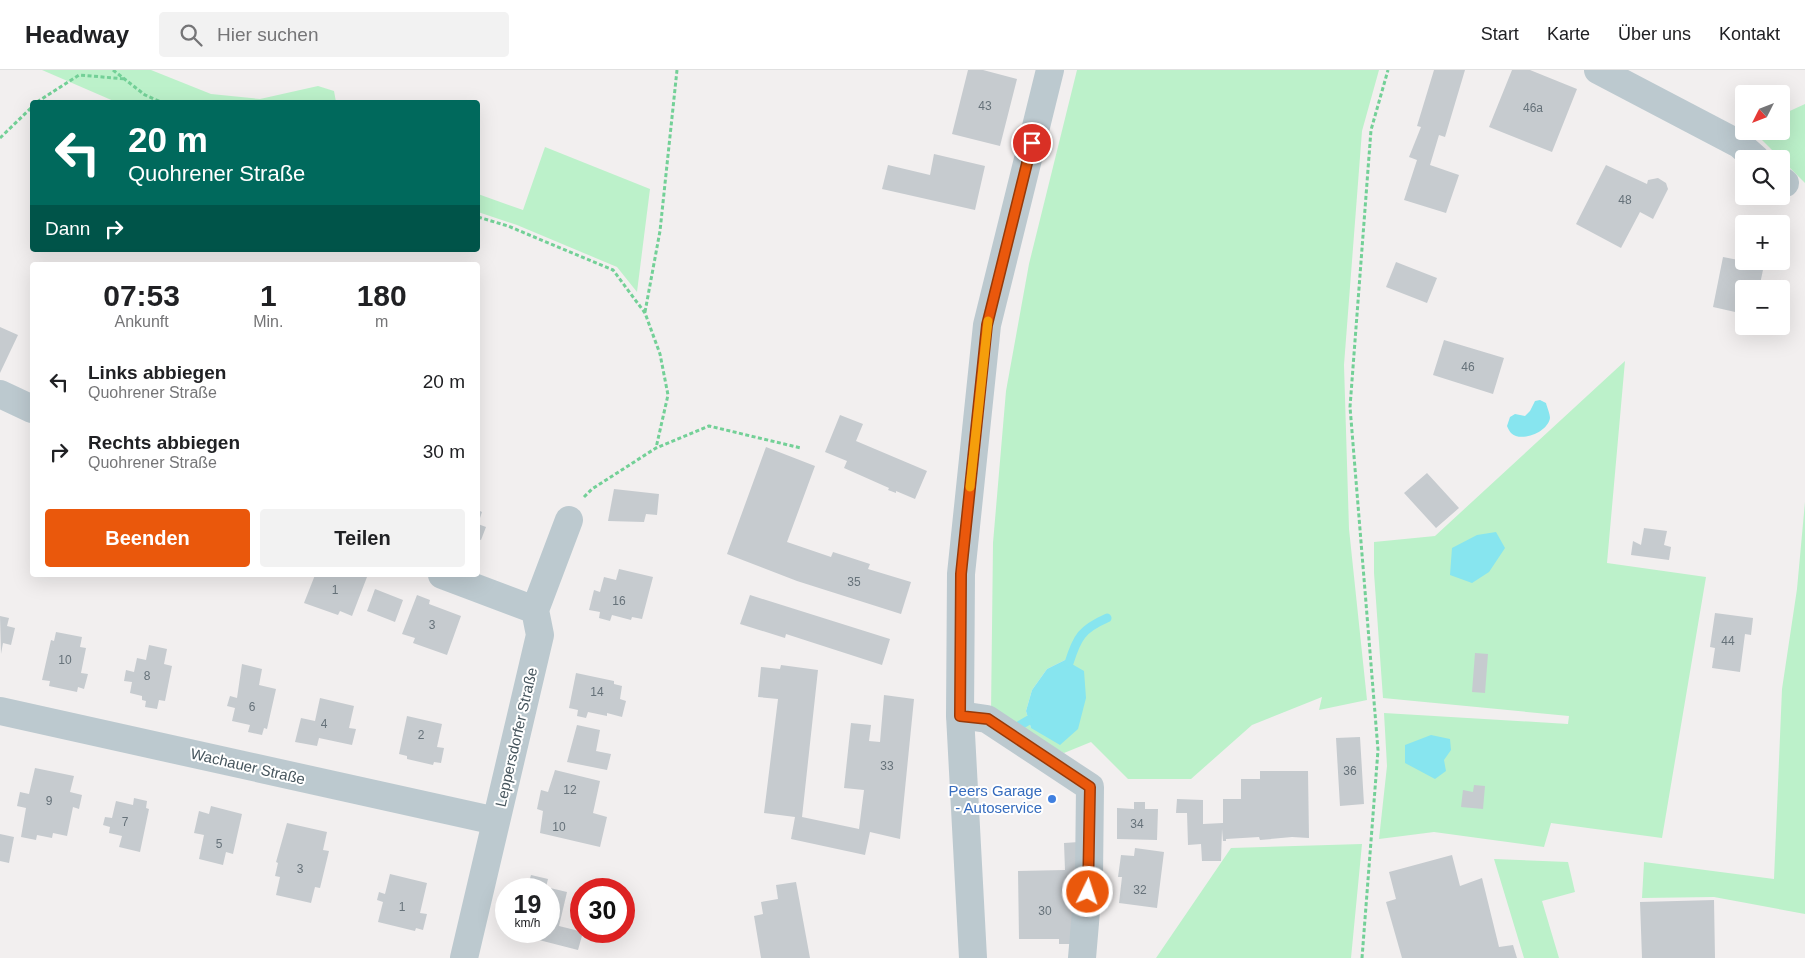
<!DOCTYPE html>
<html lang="de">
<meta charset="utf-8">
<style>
body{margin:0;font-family:Arial,sans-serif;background:#f2f2f2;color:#202124;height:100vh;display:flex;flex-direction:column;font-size:19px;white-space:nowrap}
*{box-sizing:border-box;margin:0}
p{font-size:16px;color:#757577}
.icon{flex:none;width:28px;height:28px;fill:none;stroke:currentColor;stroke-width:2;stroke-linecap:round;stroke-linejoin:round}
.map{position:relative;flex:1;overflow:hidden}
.drawer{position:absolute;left:30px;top:192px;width:450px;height:315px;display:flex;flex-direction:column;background:#fff;border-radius:5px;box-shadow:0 5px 20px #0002}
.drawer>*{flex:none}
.guide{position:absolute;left:30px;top:30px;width:450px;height:152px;border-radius:5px;box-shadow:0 5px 20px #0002;background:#00695c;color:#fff;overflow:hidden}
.needle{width:32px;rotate:228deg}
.tools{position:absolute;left:1735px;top:15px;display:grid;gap:10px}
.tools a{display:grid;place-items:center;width:55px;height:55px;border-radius:5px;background:#fff;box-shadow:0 5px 20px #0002;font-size:25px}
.speed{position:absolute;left:495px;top:808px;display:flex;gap:10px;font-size:25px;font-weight:700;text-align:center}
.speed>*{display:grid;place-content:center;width:65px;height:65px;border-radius:50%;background:#fff;box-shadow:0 5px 20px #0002;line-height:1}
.speed small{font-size:12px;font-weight:400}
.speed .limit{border:8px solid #d22;background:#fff;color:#111}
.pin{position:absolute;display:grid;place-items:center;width:42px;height:42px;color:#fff;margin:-21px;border:2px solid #fff;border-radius:50%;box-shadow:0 1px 5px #0007}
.me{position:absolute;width:55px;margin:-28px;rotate:4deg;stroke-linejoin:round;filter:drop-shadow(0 0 4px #0008)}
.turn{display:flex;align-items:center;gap:18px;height:105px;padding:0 15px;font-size:22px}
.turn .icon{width:65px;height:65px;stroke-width:2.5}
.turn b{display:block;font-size:35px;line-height:42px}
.then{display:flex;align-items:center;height:48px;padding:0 15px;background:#0003;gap:10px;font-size:19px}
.eta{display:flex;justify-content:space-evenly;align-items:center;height:85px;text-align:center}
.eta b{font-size:30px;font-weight:600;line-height:35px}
.button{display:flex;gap:10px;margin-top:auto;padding:10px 15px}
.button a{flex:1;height:58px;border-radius:5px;background:#ea580c;color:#fff;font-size:20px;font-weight:600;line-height:58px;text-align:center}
.button a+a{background:#f2f2f2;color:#202124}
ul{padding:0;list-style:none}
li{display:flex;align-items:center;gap:15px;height:70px;padding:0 15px}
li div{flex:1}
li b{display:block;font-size:19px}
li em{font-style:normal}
header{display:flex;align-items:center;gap:30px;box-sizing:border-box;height:70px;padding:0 25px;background:#fff;border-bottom:1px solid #e0e0e0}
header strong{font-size:24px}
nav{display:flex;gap:28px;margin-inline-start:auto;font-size:18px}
.search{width:350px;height:45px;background:#f2f2f2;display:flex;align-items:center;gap:12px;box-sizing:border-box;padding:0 18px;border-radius:5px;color:#757577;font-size:19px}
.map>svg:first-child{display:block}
.green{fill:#bcf1ca;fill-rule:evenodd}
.water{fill:#87e5ef}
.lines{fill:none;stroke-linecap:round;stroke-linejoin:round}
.stream{stroke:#87e5ef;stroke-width:9}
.building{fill:#c6cbcf}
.path{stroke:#73d097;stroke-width:3;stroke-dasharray:4 2.5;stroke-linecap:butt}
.minor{stroke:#bcc9cf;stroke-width:28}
.tertiary{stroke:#bcc9cf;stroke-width:28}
.route-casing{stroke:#983908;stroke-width:12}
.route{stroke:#ea580c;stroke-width:9}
.slow{stroke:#f59e0b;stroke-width:9}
.shop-dot{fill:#3f7fe0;stroke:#fff;stroke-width:2}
.labels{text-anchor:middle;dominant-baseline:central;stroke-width:4;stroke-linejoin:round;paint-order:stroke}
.number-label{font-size:12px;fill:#66727a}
.street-label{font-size:15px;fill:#46555d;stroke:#fff}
.shop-label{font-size:15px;fill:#366cbe;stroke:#fff;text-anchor:end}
</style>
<header>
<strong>Headway</strong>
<div class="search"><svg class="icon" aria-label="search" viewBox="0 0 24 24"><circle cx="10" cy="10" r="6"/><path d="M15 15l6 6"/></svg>Hier suchen</div>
<nav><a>Start</a><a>Karte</a><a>Über uns</a><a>Kontakt</a></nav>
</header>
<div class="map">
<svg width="1805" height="888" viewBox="0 0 1805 888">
<rect width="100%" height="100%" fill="#f2efef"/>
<path class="green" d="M42 0H151L211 24 260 29 318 16 334 21 336 32H116Z
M1077 0H1379L1362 61 1344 295 1349 459 1367 630 1319 640 1322 627 1252 655 1191 709H1128L1091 672 1064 683 991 643 993 473 1006 321 1029 194ZM1065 590 1031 658 1026 641 1032 620 1047 599Z
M1805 34V113L1753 61H1781V45Z
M545 77 650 119 637 222 617 197 517 155 478 142V124L523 140Z
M1625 291 1607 493 1706 507 1662 768 1551 753 1544 777 1434 762 1379 769 1387 696 1384 643 1568 654 1569 646 1383 628 1374 503V472L1435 466Z
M1805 432V844L1714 827 1642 828 1644 792 1774 809 1782 619 1797 519Z
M1362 774 1351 888H1156L1231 778Z
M1494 789 1568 792 1575 822 1542 831 1559 888H1524Z"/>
<path class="water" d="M1540 330 1546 333C1547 337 1550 344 1550 348 1548 362 1521 373 1511 363 1509 361 1508 358 1507 356L1510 347 1515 344 1525 346 1530 341 1535 331Z
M1496 462 1505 478 1489 502 1472 513 1450 505 1452 478 1477 465Z
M1065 590 1084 601 1086 628 1078 659 1060 675 1031 658 1026 641 1032 620 1047 599Z
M1431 665 1450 669 1451 680 1444 690 1446 701 1435 709 1405 693V675Z"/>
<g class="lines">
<path class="stream" d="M1069 593C1077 567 1082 559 1107 548
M1017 657 1029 650"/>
</g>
<path class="building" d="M968 0H983L1017 9 1000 76 952 64Z
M1434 0H1465L1445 67 1439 65 1430 95 1459 105 1446 143 1404 130 1417 90 1409 87 1421 57 1417 56Z
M1512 0H1530L1577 19 1552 82 1489 57Z
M934 84 985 96 975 140 882 119 888 95 930 105Z
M1606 95 1647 114 1648 110 1658 108 1666 113 1668 119 1653 149 1640 142 1621 178 1576 154Z
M1723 187 1764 195 1759 219H1744V244L1713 237Z
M1396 192 1437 208 1427 233 1386 217Z
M0 257 18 265 0 303Z
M1444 270 1504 288 1493 324 1433 305Z
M840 345 863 354 856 371 927 401 915 429 896 421V423L888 420 889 418 844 398 847 391 825 382Z
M766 377 815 396 787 472 831 487 833 482 870 494 868 499 911 512 901 544 797 511 727 484Z
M1427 403 1459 438 1436 458 1404 423Z
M614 419 659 424 657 445 646 444 644 452 608 451Z
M478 440 482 442 478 454 486 457 481 470 478 469Z
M1644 458 1667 461 1664 475 1671 477 1669 490 1631 485 1633 471 1641 475Z
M619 499 653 507 642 549 632 547 631 550 612 545 610 551 599 548 600 542 589 540 594 520 600 522 604 507 616 510Z
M315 505H362L367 507 352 546 340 541 338 545 304 533Z
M375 519 403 530 395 552 367 541Z
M417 525 430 530 429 534 461 546 447 585 413 573 415 568 402 564Z
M750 525 890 569 882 595 786 564 785 568 740 554Z
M1715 543 1753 548 1751 565 1745 564 1740 602 1712 598 1715 578 1710 577Z
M0 546 9 548 7 556 15 558 11 575 3 573 1 584Z
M56 562 82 567 80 577 86 578 81 603 88 604 84 619 78 617 77 622 49 616 50 611 42 610 51 570 54 571Z
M149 575 167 579 164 594 172 596 165 631 159 630 157 639 145 637 146 631 142 630V626L130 623 132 612 124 611 126 600 134 602 137 588 146 590Z
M1475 583 1488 584 1485 623 1472 622Z
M242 594 262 599 259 615 276 619 267 659 264 658 262 665 248 662 250 655 232 651 235 638 227 636 230 626 237 628Z
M781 595 818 600 802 747 859 759 864 720 844 718 851 653 871 655 869 671 880 672 884 625 914 629 900 769 870 762 865 785 791 769 795 747 764 743 778 629 758 627 761 597 780 599Z
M576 603 614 611V614L622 616 620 629 626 631 622 647 607 643V646L588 642 586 648 577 646 578 640 569 638Z
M320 628 354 636 349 658 356 659 352 675 319 668 317 676 295 672 301 648 315 651Z
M407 646 442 654 437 677 444 678 441 693 434 692 433 695 407 689V686L399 684Z
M577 655 600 660 596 681 611 684 607 700 567 692Z
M1360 667 1364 734 1340 736 1336 668Z
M35 698 74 706 70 722 82 725 79 739 73 737 67 766 53 763 52 768 37 765 36 770 21 767 26 738 17 736 20 722 29 724Z
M555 700 600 711 593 743 607 747 600 777 540 763 543 741 537 739 541 720 548 722Z
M1260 701H1308L1309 768 1292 767 1260 770 1259 767 1226 769V771H1223L1222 759 1221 791H1202L1201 774 1188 775 1187 743H1176L1177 729 1203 730V754L1223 753V729H1241V709H1260Z
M1474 715 1485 716 1483 739 1461 737 1463 720 1473 722Z
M134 728 147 731 146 738 149 739 140 782 119 777 122 766 109 763 110 757 103 755 105 747 112 748 116 731 133 735Z
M1134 732H1145V739H1158L1157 770 1117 769V738L1134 739Z
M211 736 242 744 233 784 226 782 223 795 199 789 204 765 194 763 199 741 209 744Z
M287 753 327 762 323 780 329 781 320 818 315 817 311 833 276 825 280 807 275 806 278 793 276 792Z
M0 764 14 767 9 793 0 791Z
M1079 772 1078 874H1059V869H1019L1018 801 1065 800 1064 773Z
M1135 778 1164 782 1157 838 1119 833 1122 807H1118L1121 785 1134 786Z
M1452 785 1460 816 1482 808 1499 877 1513 875 1517 888H1402L1386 832 1396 829 1389 802Z
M390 804 427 813 420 843 427 844 423 860 416 858 415 861 378 852 383 832 377 830 379 822 385 824Z
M531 805 548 809 546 817 567 822 559 856 583 862 578 880 535 869 537 861H549V819H523L525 811 529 812Z
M796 812 810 888H761L754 846 763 844 761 832 778 829 776 815Z
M1714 830 1715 888H1642L1640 832Z"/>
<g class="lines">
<path class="path" d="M113 0 145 25 161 32
M37 32 79 5 126 9
M0 68 32 37
M478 147 508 156 613 200 645 243 660 284 668 325 656 378
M645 242 660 161 677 0
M584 427 592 419 656 378 709 356 801 378
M1362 888 1378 680 1350 337 1371 60 1388 0"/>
<path class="minor" d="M1598 0 1739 74 1756 89
M1781 110 1785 113
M0 324 32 339
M442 505 535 540
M0 641 496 751
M960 645 987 649 1090 717 1089 806 1082 888
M464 888 540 565 535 540 569 450"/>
<path class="tertiary" d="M973 888 960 645 961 504 987 255 1050 0"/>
</g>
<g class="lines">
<g class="route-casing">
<path id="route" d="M1032 73 987 255 961 504 960 646 988 649 1090 717 1088 822"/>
</g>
<use href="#route" class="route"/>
<path class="slow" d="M970 417 988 251"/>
</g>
<circle class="shop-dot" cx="1052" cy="729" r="5"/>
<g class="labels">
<g class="number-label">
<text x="985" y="36">43</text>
<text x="1533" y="38">46a</text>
<text x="1625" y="130">48</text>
<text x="1468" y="297">46</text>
<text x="854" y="512">35</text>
<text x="335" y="520">1</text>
<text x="619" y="531">16</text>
<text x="432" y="555">3</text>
<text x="1728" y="571">44</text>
<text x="65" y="590">10</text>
<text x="147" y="606">8</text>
<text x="597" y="622">14</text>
<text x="252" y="637">6</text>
<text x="324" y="654">4</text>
<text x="421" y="665">2</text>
<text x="887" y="696">33</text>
<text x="1350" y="701">36</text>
<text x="570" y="720">12</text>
<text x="49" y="731">9</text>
<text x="125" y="752">7</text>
<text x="1137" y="754">34</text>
<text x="559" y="757">10</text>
<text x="219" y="774">5</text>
<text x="300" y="799">3</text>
<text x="1140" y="820">32</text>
<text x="402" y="837">1</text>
<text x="1045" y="841">30</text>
</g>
<g class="street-label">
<text transform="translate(516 667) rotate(-77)">Leppersdorfer Straße</text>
<text transform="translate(248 696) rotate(13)">Wachauer Straße</text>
</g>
<g class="shop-label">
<text x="1042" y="720">Peers Garage<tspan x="1042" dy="17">- Autoservice</tspan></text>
</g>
</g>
</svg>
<div class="tools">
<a><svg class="needle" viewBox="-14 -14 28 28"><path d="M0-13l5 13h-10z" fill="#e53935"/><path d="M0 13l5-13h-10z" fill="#757577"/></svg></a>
<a><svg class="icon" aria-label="search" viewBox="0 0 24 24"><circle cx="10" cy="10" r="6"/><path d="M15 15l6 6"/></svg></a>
<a>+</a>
<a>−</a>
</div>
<div class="speed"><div>19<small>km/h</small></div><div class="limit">30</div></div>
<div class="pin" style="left:1032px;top:73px;background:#d93025"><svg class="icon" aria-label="arrive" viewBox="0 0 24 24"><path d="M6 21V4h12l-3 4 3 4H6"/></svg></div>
<svg class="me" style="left:1088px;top:822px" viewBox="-20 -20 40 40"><circle r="17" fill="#ea580c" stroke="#fff" stroke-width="3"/><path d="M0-11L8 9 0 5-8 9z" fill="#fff"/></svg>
<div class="guide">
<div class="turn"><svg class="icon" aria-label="left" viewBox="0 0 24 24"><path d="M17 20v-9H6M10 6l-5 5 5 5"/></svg><div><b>20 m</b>Quohrener Straße</div></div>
<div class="then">Dann<svg class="icon" aria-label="right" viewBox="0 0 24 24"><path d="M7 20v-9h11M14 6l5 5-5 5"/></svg></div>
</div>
<section class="drawer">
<div class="eta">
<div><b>07:53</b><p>Ankunft</p></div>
<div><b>1</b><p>Min.</p></div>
<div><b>180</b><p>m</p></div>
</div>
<ul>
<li><svg class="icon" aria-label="left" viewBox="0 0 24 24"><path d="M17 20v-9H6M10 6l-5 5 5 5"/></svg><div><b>Links abbiegen</b><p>Quohrener Straße</p></div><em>20 m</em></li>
<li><svg class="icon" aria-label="right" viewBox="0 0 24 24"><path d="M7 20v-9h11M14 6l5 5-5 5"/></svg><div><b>Rechts abbiegen</b><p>Quohrener Straße</p></div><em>30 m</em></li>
</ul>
<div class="button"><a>Beenden</a><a>Teilen</a></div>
</section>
</div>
